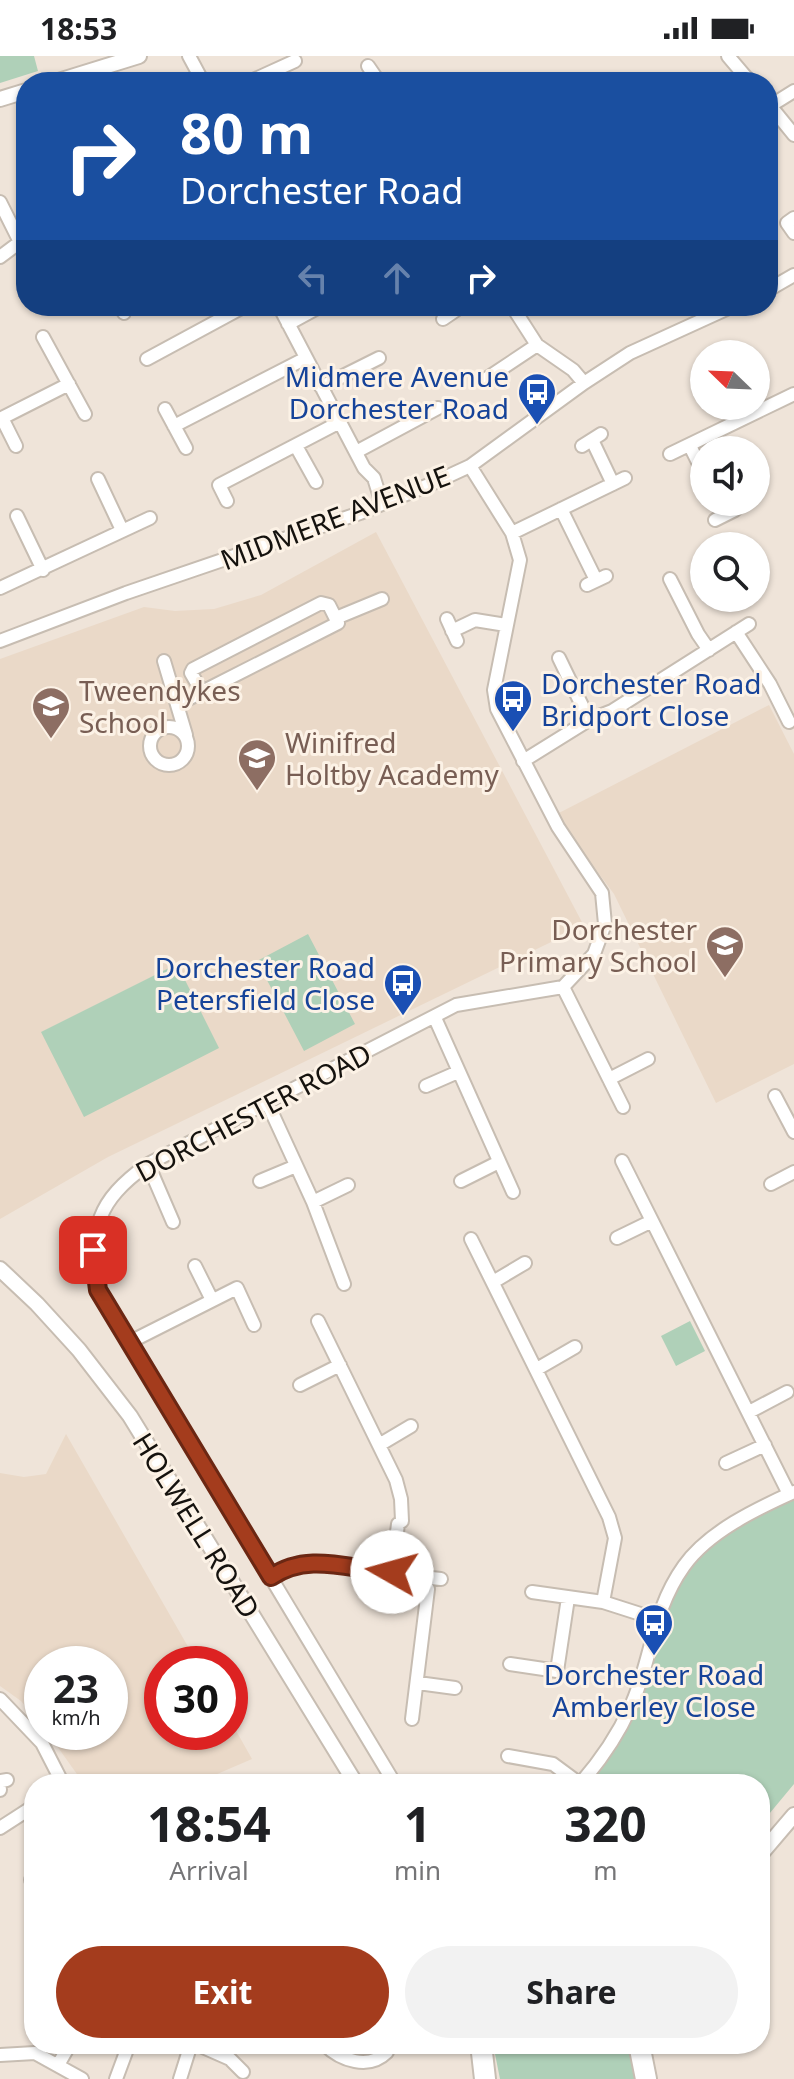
<!DOCTYPE html>
<style>
body{margin:0;font-family:"Noto Sans",sans-serif;background:#f2f2f2;color:#202124;height:100vh;display:flex;flex-direction:column;font-size:30px;white-space:nowrap}
*{box-sizing:border-box;margin:0}
p{font-size:26px;color:#757577}
.icon{flex:none;width:44px;height:44px;fill:none;stroke:currentColor;stroke-width:2;stroke-linecap:round;stroke-linejoin:round}
.map{position:relative;flex:1;overflow:hidden}
.sheet{position:absolute;left:24px;top:1718px;width:746px;height:280px;display:flex;flex-direction:column;background:#fff;border-radius:32px;box-shadow:0 2px 6px #0004}
.sheet>*{flex:none}
.guide{position:absolute;left:16px;top:16px;width:762px;height:244px;border-radius:32px;box-shadow:0 2px 6px #0004;background:#1a4fa0;color:#fff;overflow:hidden}
.needle{width:52px;rotate:293deg}
.buttons{position:absolute;left:690px;top:284px;display:grid;gap:16px}
.buttons a{display:grid;place-items:center;width:80px;height:80px;border-radius:50%;background:#fff;box-shadow:0 2px 6px #0004;font-size:40px}
.speed{position:absolute;left:24px;top:1590px;display:flex;gap:16px;font-size:40px;font-weight:700;text-align:center}
.speed>*{display:grid;place-content:center;width:104px;height:104px;border-radius:50%;background:#fff;box-shadow:0 2px 6px #0004;line-height:1}
.speed small{font-size:20px;font-weight:400}
.speed .limit{border:12px solid #d22;background:#fff;color:#111}
.pin{position:absolute;display:grid;place-items:center;width:68px;height:68px;color:#fff;margin:-34px;border-radius:16px;box-shadow:0 4px 12px #0006}
.me{position:absolute;width:88px;margin:-44px;rotate:277deg;stroke-linejoin:round;filter:drop-shadow(0 0 6px #0008)}
.turn{display:flex;align-items:center;gap:28px;height:168px;padding:0 32px;font-size:36px}
.turn .icon{width:104px;height:104px;stroke-width:2.5}
.turn b{display:block;font-size:56px;line-height:68px}
.lanes{display:flex;align-items:center;height:76px;padding:0 32px;background:#0003;justify-content:center;gap:40px;direction:ltr}
.lanes .off{opacity:.35}
.eta{display:flex;justify-content:space-evenly;align-items:center;height:136px;text-align:center}
.eta b{font-size:48px;font-weight:700;line-height:56px}
.primary-button{display:flex;gap:16px;margin-top:auto;padding:16px 32px}
.primary-button a{flex:1;height:92px;border-radius:48px;background:#a43c1d;color:#fff;font-size:32px;font-weight:700;line-height:92px;text-align:center}
.primary-button a+a{background:#f2f2f2;color:#202124}
.status{display:flex;justify-content:space-between;align-items:center;height:56px;padding:0 40px;background:#fff;direction:ltr}
.status svg{height:22px;fill:currentColor}
.map>svg:first-child{display:block}
.education{fill:#ead9c8}
.green{fill:#afd0b8}
.lines{fill:none;stroke-linecap:round;stroke-linejoin:round}
.minor-casing{stroke:#c7bdb2;stroke-width:16}
.tertiary-casing{stroke:#c7bdb2;stroke-width:18}
.trunk-casing{stroke:#c7bdb2;stroke-width:24}
.minor{stroke:#fff;stroke-width:12}
.tertiary{stroke:#fff;stroke-width:14}
.trunk{stroke:#fff;stroke-width:20}
.route-casing{stroke:#6b2713;stroke-width:20}
.route{stroke:#a43c1d;stroke-width:14}
.labels{text-anchor:middle;dominant-baseline:central;stroke-width:6;stroke-linejoin:round;paint-order:stroke}
.transit-label{font-size:28px;fill:#164399;stroke:#fcf2e6;text-anchor:end}
.street-label{font-size:28px;fill:#15120e;stroke:#fcf2e6}
.education-label{font-size:28px;fill:#785e54;stroke:#fcf2e6;text-anchor:start}
</style>
<div class="status"><b>18:53</b><svg viewBox="0 0 49 12"><path d="M0 12V9h3v3zM5 12V6h3v6zM10 12V3h3v9zM15 12V0h3v12zM26 1h20v11H26zM47 4h2v5h-2z"/></svg></div>
<div class="map">
<svg width="794" height="2023" viewBox="0 0 794 2023">
<rect width="100%" height="100%" fill="#efe4d9"/>
<path class="education" d="M376 476 584 870 108 1101 0 1163V603L144 551 175 555 214 553 261 539Z
M769 649 794 698V1008L716 1047 614 838 555 759Z
M66 1378 198 1608H162V1676H230V1664L252 1703 194 1728H84L47 1676H110V1608H42V1670L21 1645 0 1630V1417L24 1421 46 1418Z"/>
<path class="green" d="M0 0H34L38 15 0 27Z
M308 878 355 968 304 995 257 905Z
M177 908 219 992 84 1061 41 976Z
M690 1265 705 1295 676 1310 661 1280Z
M794 1443V1728L760 1769V1728H588C603 1705 622 1681 634 1656 650 1623 656 1586 668 1551 691 1490 740 1469 794 1443Z
M493 1988H630L635 2023H500Z"/>
<g class="lines">
<g class="minor-casing">
<path id="minor" d="M189 0 203 26
M728 0 750 26
M368 10 379 26
M249 26 295 5
M768 47 794 79
M770 50 794 35
M0 146 20 186 0 201
M794 162 787 167 794 177
M768 234 794 219
M120 250 124 257
M279 250 364 412 374 422 382 448
M512 250 537 289 573 314 584 327
M443 263 462 250
M288 268 321 250
M43 281 85 358
M725 297 726 298
M147 303 245 250
M483 325 537 289
M321 331 379 302
M165 353 186 392
M2 362 16 390
M0 363 69 328
M174 370 306 302
M592 384 613 428
M296 390 316 426
M582 390 601 378
M690 390 704 418
M356 396 438 352
M670 398 794 338
M98 423 122 474
M227 445 219 429 340 366
M561 453 596 524
M17 460 43 514
M715 464 735 454
M512 477 625 422
M670 523 698 578 709 594
M587 529 606 520
M0 532 150 462
M336 562 382 543
M447 563 457 585
M452 575 475 564 506 569
M736 576 770 628 789 666
M0 585 126 537 360 457 431 428 470 410 584 327 630 297 733 250
M559 602 589 664
M164 605 186 679
M178 648 202 636 191 617 193 613 321 547 329 549 338 567 202 636
M150 690a19 19 0 1 1 38 0a19 19 0 1 1-38 0Z
M523 705 589 664 612 655 749 568
M563 931 623 1051
M435 962 513 1136
M609 1023 648 1003
M426 1030 458 1016
M775 1040 794 1076
M267 1046 313 1146 344 1228
M622 1105 789 1438
M148 1108 173 1166
M260 1125 296 1110
M461 1125 499 1106
M771 1128 794 1116
M313 1146 348 1129
M617 1182 652 1165
M471 1183 609 1461 615 1482 603 1546
M195 1210 212 1244
M493 1226 525 1207
M318 1265 396 1424 401 1443 402 1465 398 1468 392 1516
M128 1287 237 1232 254 1269
M537 1313 575 1291
M300 1329 340 1309
M749 1356 787 1336
M379 1389 411 1370
M726 1407 765 1389
M271 1521 299 1507 314 1506 417 1520 425 1526 428 1533 412 1663
M425 1526 431 1522 441 1523
M532 1536 603 1546 656 1563
M510 1608 557 1615 568 1542
M418 1627 455 1632
M0 1643 42 1687 63 1728
M508 1700 553 1708 580 1728
M0 1725 7 1724
M395 1728 98 1234C91 1170 95 1147 148 1108L456 949 563 931 594 898 605 868 602 837 558 771 497 653 494 634 520 504 512 477 470 410
M580 1728C600 1705 617 1681 630 1652 652 1606 651 1556 684 1510 708 1476 756 1453 794 1436
M0 1733V1734
M0 1772 34 1750
M31 1824H34
M196 1988 230 2003 243 2016
M324 1988C341 2005 369 2014 387 1996
M0 1999 35 1997 82 2023
M58 2009 70 1988
M116 2023 129 1988
M180 2023 191 1988"/>
</g>
<g class="tertiary-casing">
<path id="tertiary" d="M55 26 139 0
M0 43 26 35
M0 1213 37 1248 79 1294 130 1360 356 1728
M760 1799 794 1759"/>
</g>
<g class="trunk-casing">
<path id="trunk" d="M481 1988 485 2023
M639 1988 646 2023"/>
</g>
<use href="#minor" class="minor"/>
<use href="#tertiary" class="tertiary"/>
<use href="#trunk" class="trunk"/>
</g>
<g class="lines">
<g class="route-casing">
<path id="route" d="M93 1194 98 1234 271 1521C309 1495 350 1514 392 1516"/>
</g>
<use href="#route" class="route"/>
</g>
<defs>
<g id="bus-pin" transform="scale(2)"><path d="M0 17L-7.5 6A9.5 9.5 0 1 1 7.5 6Z" fill="#1a4fb4" stroke="#fcf2e6"/><path d="M-5-6H5V4H4V6H2V4H-2V6H-4V4H-5ZM-3.5-4V0h7V-4ZM-3.5 1.2v1.5H-2V1.2ZM2 1.2v1.5H3.5V1.2Z" fill="#fff"/></g>
<g id="school-pin" transform="scale(2)"><path d="M0 17L-7.5 6A9.5 9.5 0 1 1 7.5 6Z" fill="#8d6e63" stroke="#fcf2e6"/><path d="M0-5L7-2L0 1L-7-2ZM-4 1L0 2.5L4 1V4Q0 6-4 4Z" fill="#fff"/></g>
</defs>
<g fill-rule="evenodd">
<use href="#bus-pin" x="537" y="336"/>
<use href="#bus-pin" x="513" y="643"/>
<use href="#school-pin" x="51" y="650"/>
<use href="#school-pin" x="257" y="702"/>
<use href="#school-pin" x="725" y="889"/>
<use href="#bus-pin" x="403" y="927"/>
<use href="#bus-pin" x="654" y="1567"/>
</g>
<g class="labels">
<g class="transit-label">
<text x="509" y="320">Midmere Avenue<tspan x="509" dy="32">Dorchester Road</tspan></text>
<text x="541" y="627" text-anchor="start">Dorchester Road<tspan x="541" dy="32">Bridport Close</tspan></text>
<text x="375" y="911">Dorchester Road<tspan x="375" dy="32">Petersfield Close</tspan></text>
<text x="654" y="1618" text-anchor="middle">Dorchester Road<tspan x="654" dy="32">Amberley Close</tspan></text>
</g>
<g class="street-label">
<text transform="translate(335 461) rotate(-21)">MIDMERE AVENUE</text>
<text transform="translate(253 1056) rotate(-28)">DORCHESTER ROAD</text>
<text transform="translate(197 1469) rotate(58)">HOLWELL ROAD</text>
</g>
<g class="education-label">
<text x="79" y="634">Tweendykes<tspan x="79" dy="32">School</tspan></text>
<text x="285" y="686">Winifred<tspan x="285" dy="32">Holtby Academy</tspan></text>
<text x="697" y="873" text-anchor="end">Dorchester<tspan x="697" dy="32">Primary School</tspan></text>
</g>
</g>
</svg>
<div class="buttons">
<a><svg class="needle" viewBox="-14 -14 28 28"><path d="M0-13l5 13h-10z" fill="#e53935"/><path d="M0 13l5-13h-10z" fill="#757577"/></svg></a>
<a><svg class="icon" aria-label="sound" viewBox="0 0 24 24"><path d="M4 9h4l5-4v14l-5-4H4zM17 9q2 3 0 6"/></svg></a>
<a><svg class="icon" aria-label="search" viewBox="0 0 24 24"><circle cx="10" cy="10" r="6"/><path d="M15 15l6 6"/></svg></a>
</div>
<div class="speed"><div>23<small>km/h</small></div><div class="limit">30</div></div>
<div class="pin" style="left:93px;top:1194px;background:#d93025"><svg class="icon" aria-label="arrive" viewBox="0 0 24 24"><path d="M6 21V4h12l-3 4 3 4H6"/></svg></div>
<svg class="me" style="left:392px;top:1516px" viewBox="-20 -20 40 40"><circle r="19" fill="#fff"/><path d="M0-13L10 11 0 6-10 11z" fill="#a43c1d"/></svg>
<div class="guide">
<div class="turn"><svg class="icon" aria-label="right" viewBox="0 0 24 24"><path d="M7 20v-9h11M14 6l5 5-5 5"/></svg><div><b>80 m</b>Dorchester Road</div></div>
<div class="lanes"><svg class="icon off" aria-label="left" viewBox="0 0 24 24"><path d="M17 20v-9H6M10 6l-5 5 5 5"/></svg><svg class="icon off" aria-label="ahead" viewBox="0 0 24 24"><path d="M12 20V5M6 11l6-6 6 6"/></svg><svg class="icon" aria-label="right" viewBox="0 0 24 24"><path d="M7 20v-9h11M14 6l5 5-5 5"/></svg></div>
</div>
<section class="sheet">
<div class="eta">
<div><b>18:54</b><p>Arrival</p></div>
<div><b>1</b><p>min</p></div>
<div><b>320</b><p>m</p></div>
</div>
<div class="primary-button"><a>Exit</a><a>Share</a></div>
</section>
</div>
